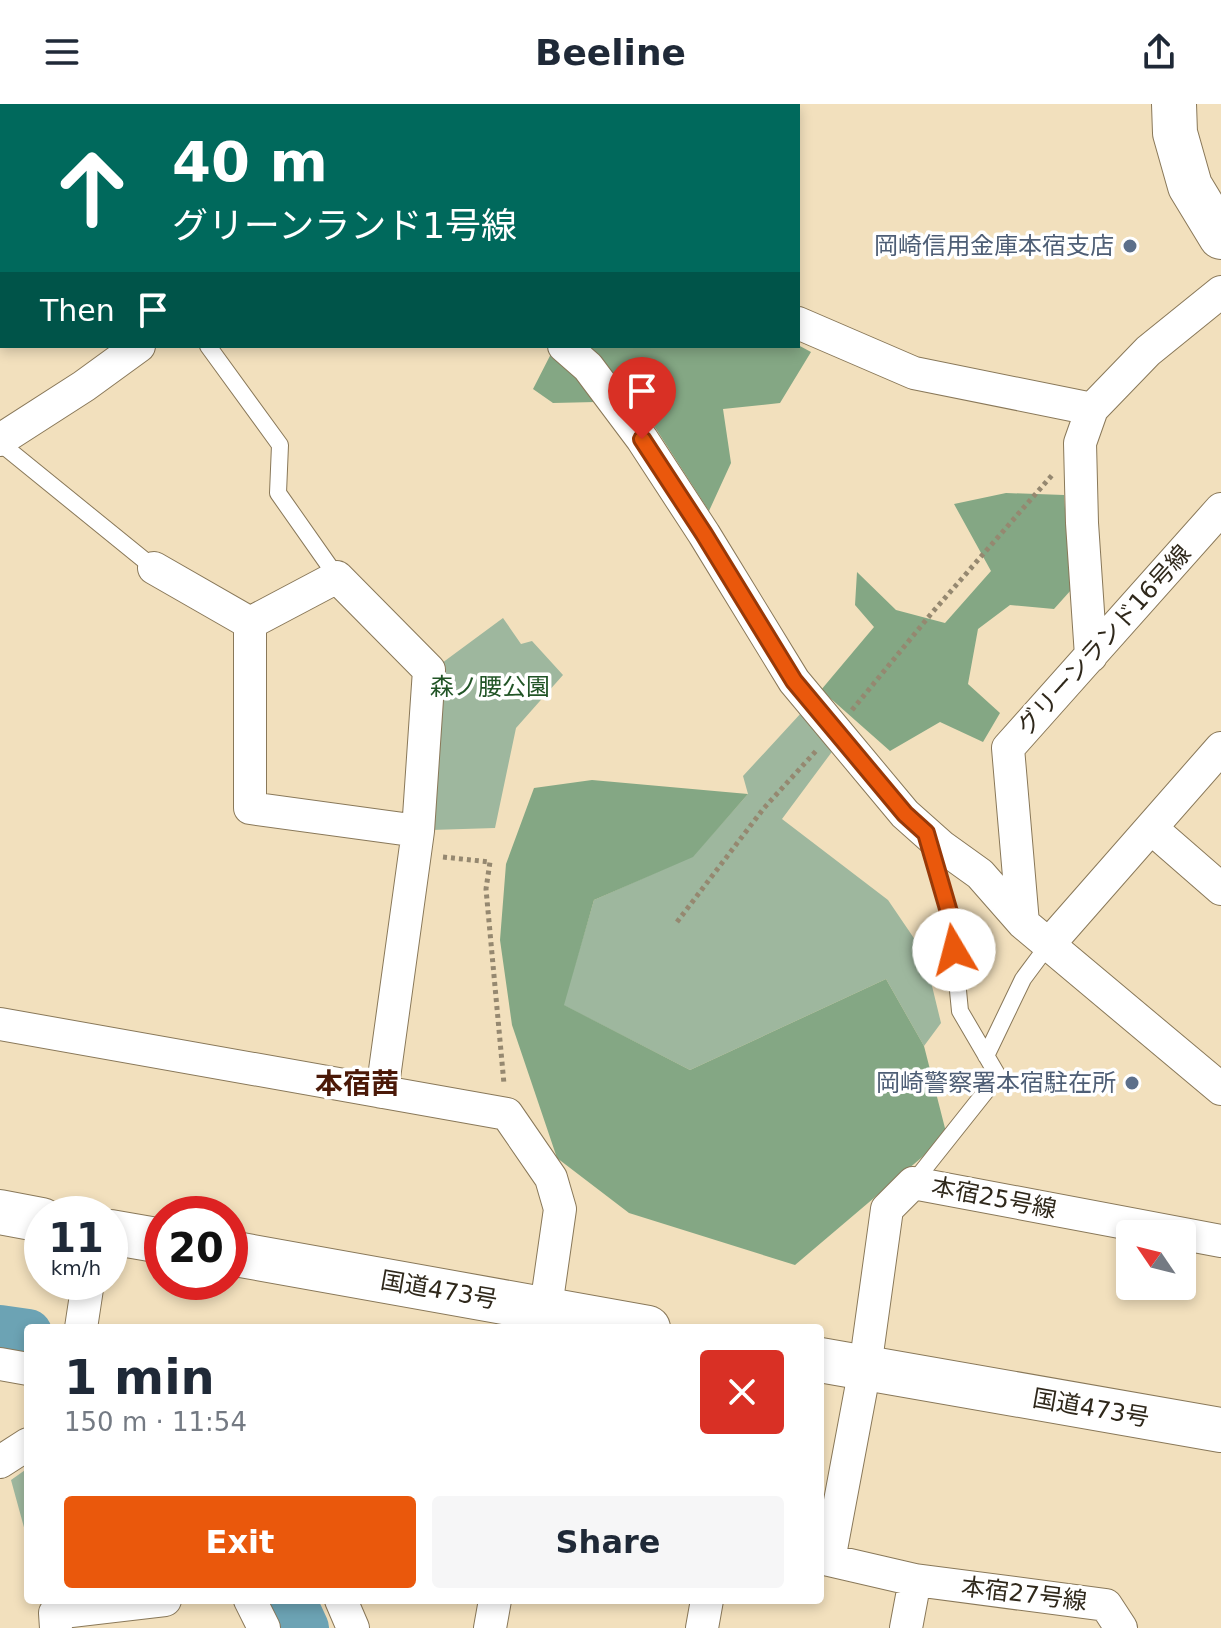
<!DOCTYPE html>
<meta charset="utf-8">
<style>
body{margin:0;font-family:"DejaVu Sans","Noto Sans JP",sans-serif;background:#f6f6f7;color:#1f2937;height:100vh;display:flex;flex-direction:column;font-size:30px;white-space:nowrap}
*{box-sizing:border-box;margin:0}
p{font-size:26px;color:#747a83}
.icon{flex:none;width:44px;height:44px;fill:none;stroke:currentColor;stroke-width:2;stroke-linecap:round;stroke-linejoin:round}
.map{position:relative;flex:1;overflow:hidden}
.panel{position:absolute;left:24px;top:1220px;width:800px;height:280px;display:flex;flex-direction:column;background:#fff;border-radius:8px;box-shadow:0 4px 12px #0003}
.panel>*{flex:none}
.guide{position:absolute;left:0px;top:0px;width:800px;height:244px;box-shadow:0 4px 12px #0003;background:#00695c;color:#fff;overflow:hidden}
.needle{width:52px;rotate:305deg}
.tools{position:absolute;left:1116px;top:1116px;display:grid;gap:16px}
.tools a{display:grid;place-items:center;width:80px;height:80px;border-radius:8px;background:#fff;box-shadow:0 4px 12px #0003;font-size:40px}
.speed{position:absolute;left:24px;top:1092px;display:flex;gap:16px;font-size:40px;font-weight:700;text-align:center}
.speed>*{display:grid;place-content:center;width:104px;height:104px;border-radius:50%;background:#fff;box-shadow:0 4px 12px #0003;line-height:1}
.speed small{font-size:20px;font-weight:400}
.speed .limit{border:12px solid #d22;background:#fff;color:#111}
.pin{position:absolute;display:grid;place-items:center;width:68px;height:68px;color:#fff;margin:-82px -34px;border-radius:50% 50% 50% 0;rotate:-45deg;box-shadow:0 0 8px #0007}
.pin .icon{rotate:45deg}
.me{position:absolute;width:88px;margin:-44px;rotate:352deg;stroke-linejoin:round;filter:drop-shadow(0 0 6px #0008)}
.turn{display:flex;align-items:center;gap:28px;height:168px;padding:0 40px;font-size:36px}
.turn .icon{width:104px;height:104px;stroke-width:2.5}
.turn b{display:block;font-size:56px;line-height:68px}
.then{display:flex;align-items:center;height:76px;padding:0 40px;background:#0003;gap:16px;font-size:30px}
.round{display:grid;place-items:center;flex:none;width:84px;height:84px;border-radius:8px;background:#f6f6f7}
.overview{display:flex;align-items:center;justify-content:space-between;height:136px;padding:0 40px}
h1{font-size:48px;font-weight:700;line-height:60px}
.button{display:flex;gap:16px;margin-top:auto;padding:16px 40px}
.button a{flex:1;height:92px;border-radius:8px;background:#ea580c;color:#fff;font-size:32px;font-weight:700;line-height:92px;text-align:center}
.button a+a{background:#f6f6f7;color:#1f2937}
header{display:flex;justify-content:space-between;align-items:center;height:104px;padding:0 40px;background:#fff;font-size:36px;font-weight:700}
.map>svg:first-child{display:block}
.green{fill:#9eb79e}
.forest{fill:#84a784}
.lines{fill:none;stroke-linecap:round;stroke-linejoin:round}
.river{stroke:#6ca3b4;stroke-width:48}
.lane-casing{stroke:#897859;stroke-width:18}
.street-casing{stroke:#897859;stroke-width:34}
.secondary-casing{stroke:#897859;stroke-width:46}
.highway-casing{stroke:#897859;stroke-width:46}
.path{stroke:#958870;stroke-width:5;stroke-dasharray:4 4;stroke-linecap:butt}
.lane{stroke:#fff;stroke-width:16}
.street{stroke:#fff;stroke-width:32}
.secondary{stroke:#fff;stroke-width:44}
.highway{stroke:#fff;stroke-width:44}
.route-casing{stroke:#983908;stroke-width:20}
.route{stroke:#ea580c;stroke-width:14}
.service-dot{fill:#5c6f8a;stroke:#fff;stroke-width:3}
.labels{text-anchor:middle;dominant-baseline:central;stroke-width:7;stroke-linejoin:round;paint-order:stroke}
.service-label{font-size:24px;fill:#4e5e75;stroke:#fff;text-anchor:end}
.street-label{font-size:24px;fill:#2f281b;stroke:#fff}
.park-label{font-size:24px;fill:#215426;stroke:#fff}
.quarter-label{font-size:28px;font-weight:bold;fill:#4b1908;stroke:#fff}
</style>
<header><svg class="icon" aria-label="menu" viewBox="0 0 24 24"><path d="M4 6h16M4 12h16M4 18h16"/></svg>Beeline<svg class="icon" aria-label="share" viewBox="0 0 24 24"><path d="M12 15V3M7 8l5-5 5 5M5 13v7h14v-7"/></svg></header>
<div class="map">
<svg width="1221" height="1524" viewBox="0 0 1221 1524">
<rect width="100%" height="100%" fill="#f2e0bd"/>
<path class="green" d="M503 514 521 540 532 537 563 571 516 624 495 724 431 726 442 559Z
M802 608 834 645 782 715 888 796 924 849 941 919 924 942 886 875 690 966 563 901 594 796 693 752 748 690 743 672Z
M28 1364V1438L11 1376Z"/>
<path class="forest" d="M798 241 811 248 780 299 723 305 731 359 709 407 638 297 553 299 533 285 555 242H798Z
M1006 389 1064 391 1071 486 1054 505 1010 501 978 525 968 580 1000 609 983 638 940 618 890 647 821 586 874 523 855 501 857 468 896 506 945 519 991 467 954 400Z
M592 676 748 690 693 753 594 796 564 901 690 966 886 875 924 942 947 1032 795 1161 629 1109 557 1054 512 921 500 836 506 760 534 684Z"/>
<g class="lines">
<path class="river" d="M0 1225 28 1229
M292 1496 305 1524"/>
<g class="lane-casing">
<path id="lane" d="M371 0 372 2
M530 0 532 2
M208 242 280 341 278 389 337 473
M0 339 154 464
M986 952 1023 875 1049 840
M913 1079 998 972 960 907 951 815 928 736"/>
</g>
<g class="street-casing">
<path id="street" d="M152 0 159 2
M465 2 468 0
M0 148 2 146
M798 219 914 269 1092 305
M564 242 588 263 642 335 704 430 794 577 905 710 941 742 980 770 1023 819 1221 985
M0 336 84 282 139 242
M154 464 250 519
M1091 552 1082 419 1080 339 1092 305 1148 247 1221 188
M1151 724 1221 785
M1023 819 1008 644 1221 405
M1049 840 1221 644
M0 920 507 1010 551 1074 560 1105 543 1224
M382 988 418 727 429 566 337 473 250 519V704L418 727
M81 1224 88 1178
M0 1260 28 1265
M0 1358 28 1340
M820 1454 915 1476 1106 1501 1121 1524
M829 1456 865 1264 887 1105 913 1079 1221 1137
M250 1496 264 1524
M341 1496 353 1524
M56 1524 55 1509 165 1496
M490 1524 495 1496
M702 1524 707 1496
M906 1524 915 1476"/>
</g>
<g class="secondary-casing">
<path id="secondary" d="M1174 0 1175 29 1190 82 1221 133"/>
</g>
<g class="highway-casing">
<path id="highway" d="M44 2 46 0
M109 2 112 0
M0 40 2 39
M0 97 2 95
M0 1108 42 1116
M110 1128 162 1137
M230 1149 648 1224
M820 1256 1221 1326"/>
</g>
<path class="path" d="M852 606 931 510 1053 370
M443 753 490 758 486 785 504 980
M677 818 764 704 816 647"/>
<use href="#lane" class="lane"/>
<use href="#street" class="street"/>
<use href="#secondary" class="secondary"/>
<use href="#highway" class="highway"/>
</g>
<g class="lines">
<g class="route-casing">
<path id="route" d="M642 335 704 430 794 577 905 710 926 729 951 815 954 846"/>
</g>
<use href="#route" class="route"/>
</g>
<g class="service-dot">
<circle cx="1130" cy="142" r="8"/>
<circle cx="1132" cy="979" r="8"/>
</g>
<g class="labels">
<g class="service-label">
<text x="1114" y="142">岡崎信用金庫本宿支店</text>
<text x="1116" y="979">岡崎警察署本宿駐在所</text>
</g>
<g class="street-label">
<text transform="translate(1104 536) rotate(-48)">グリーンランド16号線</text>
<text transform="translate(994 1094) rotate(11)">本宿25号線</text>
<text transform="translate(439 1186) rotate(10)">国道473号</text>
<text transform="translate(1091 1304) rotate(10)">国道473号</text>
<text transform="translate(1024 1490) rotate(7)">本宿27号線</text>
</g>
<g class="park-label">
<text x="490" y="583">森ノ腰公園</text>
</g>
<g class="quarter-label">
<text x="357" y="979">本宿茜</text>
</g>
</g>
</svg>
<div class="tools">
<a><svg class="needle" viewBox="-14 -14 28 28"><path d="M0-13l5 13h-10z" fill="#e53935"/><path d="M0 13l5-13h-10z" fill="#747a83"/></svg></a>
</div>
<div class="speed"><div>11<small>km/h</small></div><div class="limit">20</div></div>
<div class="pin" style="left:642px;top:335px;background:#d93025"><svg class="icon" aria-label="arrive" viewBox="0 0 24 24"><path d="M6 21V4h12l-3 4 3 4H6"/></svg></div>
<svg class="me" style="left:954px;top:846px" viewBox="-20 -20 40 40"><circle r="19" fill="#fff"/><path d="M0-13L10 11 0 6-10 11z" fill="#ea580c"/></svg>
<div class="guide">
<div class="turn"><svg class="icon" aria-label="ahead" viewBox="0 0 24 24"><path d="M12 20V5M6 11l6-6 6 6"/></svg><div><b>40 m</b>グリーンランド1号線</div></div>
<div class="then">Then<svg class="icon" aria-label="arrive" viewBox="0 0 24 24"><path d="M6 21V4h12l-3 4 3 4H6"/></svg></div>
</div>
<section class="panel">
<div class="overview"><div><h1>1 min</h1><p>150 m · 11:54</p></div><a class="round" style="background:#d93025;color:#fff"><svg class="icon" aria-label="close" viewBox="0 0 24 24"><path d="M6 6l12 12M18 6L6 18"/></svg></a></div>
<div class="button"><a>Exit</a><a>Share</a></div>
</section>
</div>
